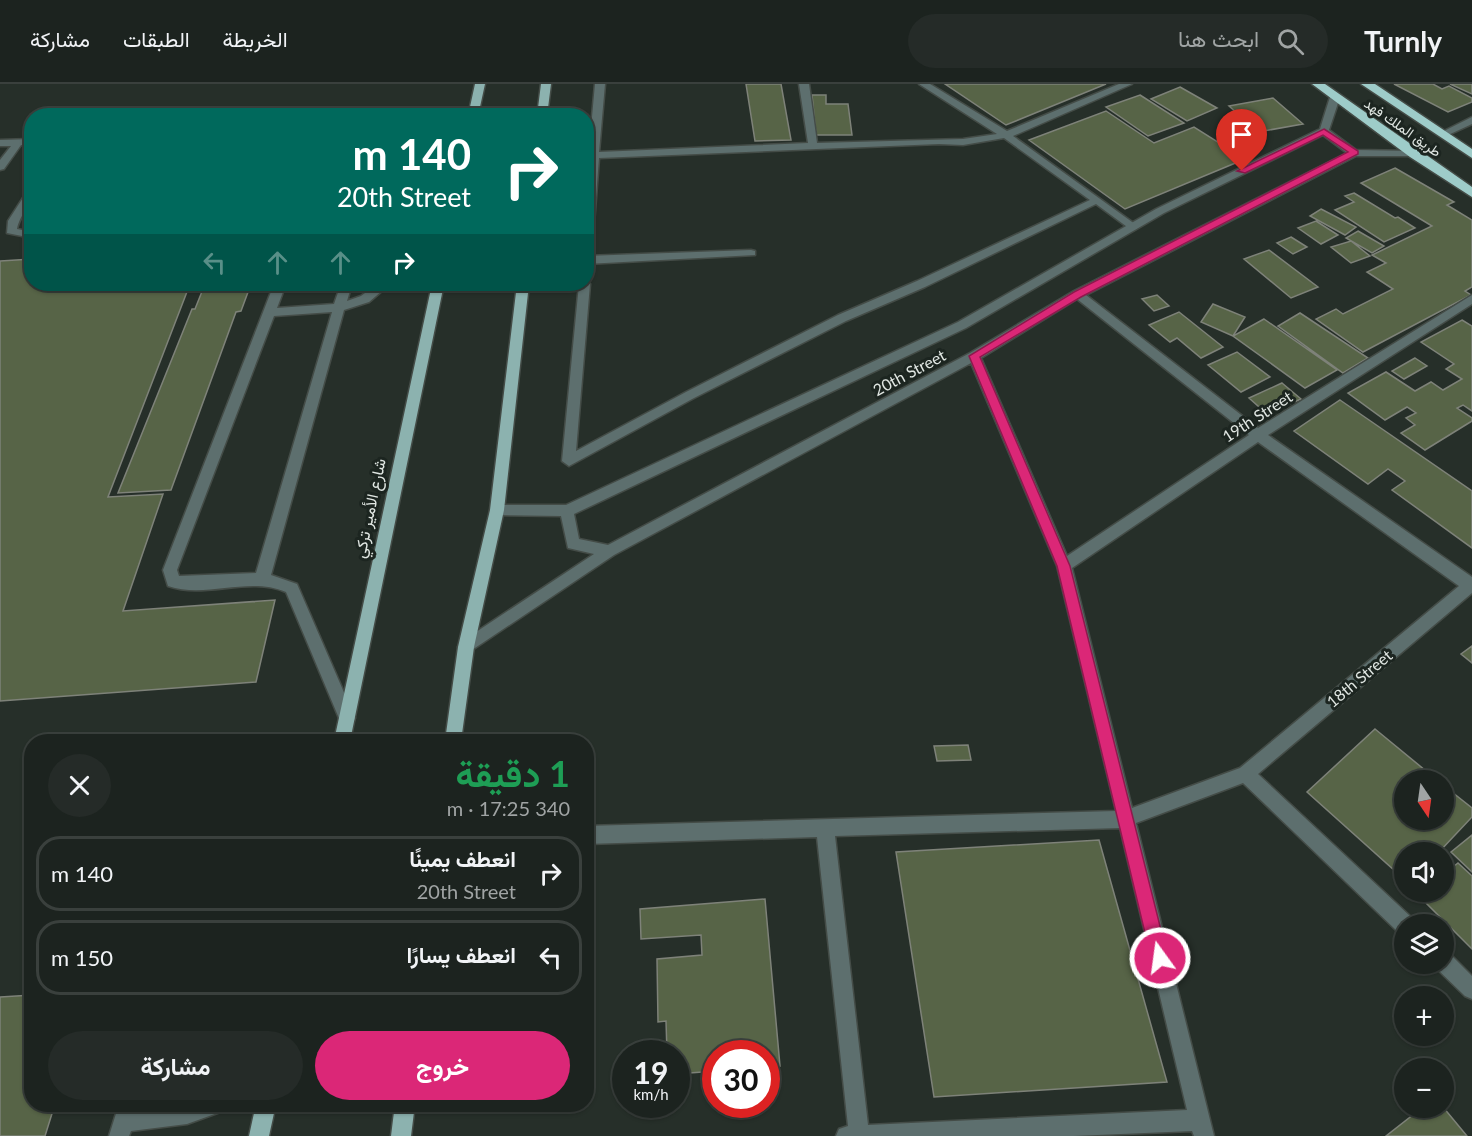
<!DOCTYPE html>
<html lang="ar">
<meta charset="utf-8">
<style>
body{margin:0;font-family:Lato,Vazirmatn,sans-serif;background:#252b28;color:#f1f3f6;direction:rtl;height:100vh;display:flex;flex-direction:column;font-size:22px;white-space:nowrap}
*{box-sizing:border-box;margin:0}
p{font-size:20px;color:#a0a4a4}
.icon{flex:none;width:33px;height:33px;fill:none;stroke:currentColor;stroke-width:2;stroke-linecap:round;stroke-linejoin:round}
.map{position:relative;flex:1;overflow:hidden;direction:ltr}
.details{position:absolute;left:24px;top:650px;width:570px;height:378px;display:flex;flex-direction:column;background:#1c231f;border-radius:24px;box-shadow:0 2px 4px #0004,0 0 0 2px #3a403d;direction:rtl}
.details>*{flex:none}
.banner{position:absolute;left:24px;top:24px;width:570px;height:183px;border-radius:24px;box-shadow:0 2px 4px #0004,0 0 0 2px #3a403d;direction:rtl;background:#00695c;color:#fff;overflow:hidden}
.needle{width:39px;rotate:167deg}
.fabs{position:absolute;left:1394px;top:686px;display:grid;gap:12px}
.fabs a{display:grid;place-items:center;width:60px;height:60px;border-radius:50%;background:#1c231f;box-shadow:0 2px 4px #0004,0 0 0 2px #3a403d;font-size:30px}
.speed{position:absolute;left:612px;top:956px;display:flex;gap:12px;font-size:30px;font-weight:700;text-align:center}
.speed>*{display:grid;place-content:center;width:78px;height:78px;border-radius:50%;background:#1c231f;box-shadow:0 2px 4px #0004,0 0 0 2px #3a403d;line-height:1}
.speed small{font-size:15px;font-weight:400}
.speed .limit{border:9px solid #d22;background:#fff;color:#111}
.pin{position:absolute;display:grid;place-items:center;width:51px;height:51px;color:#fff;margin:-62px -26px;border-radius:50% 50% 50% 0;rotate:-45deg;box-shadow:0 0 6px #0007}
.pin .icon{rotate:45deg}
.me{position:absolute;width:66px;margin:-33px;rotate:346deg;stroke-linejoin:round;filter:drop-shadow(0 0 4px #0008)}
.turn{display:flex;align-items:center;gap:21px;height:126px;padding:0 24px;font-size:27px}
.turn .icon{width:78px;height:78px;stroke-width:2.5}
.turn b{display:block;font-size:42px;line-height:51px}
.lanes{display:flex;align-items:center;height:57px;padding:0 24px;background:#0003;justify-content:center;gap:30px;direction:ltr}
.lanes .off{opacity:.35}
.round{display:grid;place-items:center;flex:none;width:63px;height:63px;border-radius:32px;background:#252b28}
.headline{display:flex;align-items:center;justify-content:space-between;height:102px;padding:0 24px}
h1{font-size:36px;font-weight:700;line-height:45px;color:#1e9e55}
.button{display:flex;gap:12px;margin-top:auto;padding:12px 24px}
.button a{flex:1;height:69px;border-radius:36px;background:#db2777;color:#fff;font-size:24px;font-weight:700;line-height:69px;text-align:center}
.button a+a{background:#252b28;color:#f1f3f6}
ul{padding:0;list-style:none}
li{display:flex;align-items:center;gap:18px;height:75px;margin:0 12px 9px;padding:0 12px;border:3px solid #3a403d;border-radius:24px}
li div{flex:1}
li b{display:block;font-size:22px}
li em{font-style:normal}
header{display:flex;align-items:center;gap:36px;box-sizing:border-box;height:84px;padding:0 30px;background:#1c231f;border-bottom:2px solid #3a403d}
header strong{font-size:28px}
nav{display:flex;gap:33px;margin-inline-start:auto;font-size:21px}
.search{width:420px;height:54px;background:#252b28;display:flex;align-items:center;gap:15px;box-sizing:border-box;padding:0 21px;border-radius:33px;color:#a0a4a4;font-size:22px}
.map>svg:first-child{display:block}
.building{fill:#576447;stroke:#7e8279;stroke-width:1.5}
.lines{fill:none;stroke-linecap:round;stroke-linejoin:round}
.lane-casing{stroke:#444c47;stroke-width:3}
.street-casing{stroke:#444c47;stroke-width:3}
.primary-casing{stroke:#444c47;stroke-width:3}
.highway-casing{stroke:#444c47;stroke-width:3}
.lane{fill:#5d6f6e;fill-rule:evenodd}
.street{fill:#5d6f6e;fill-rule:evenodd}
.primary{fill:#8cb2af;fill-rule:evenodd}
.highway{fill:#9eccc9;fill-rule:evenodd}
.route{fill:#db2777;stroke:#8e194d;stroke-width:1.5}
.labels{text-anchor:middle;dominant-baseline:central;stroke-width:6;stroke-linejoin:round;paint-order:stroke}
.far-street-label{font-size:14px;fill:#e1e7e3;stroke:#1c2520}
.street-label{font-size:16px;fill:#e1e7e3;stroke:#1c2520}
</style>
<header>
<strong>Turnly</strong>
<div class="search"><svg class="icon" aria-label="search" viewBox="0 0 24 24"><circle cx="10" cy="10" r="6"/><path d="M15 15l6 6"/></svg>ابحث هنا</div>
<nav><a>الخريطة</a><a>الطبقات</a><a>مشاركة</a></nav>
</header>
<div class="map">
<svg width="1472" height="1052" viewBox="0 0 1472 1052">
<rect width="100%" height="100%" fill="#262f29"/>
<path class="building" d="M746 0H781L791 56 755 57Z
M945 0H1106L1006 41Z
M1394 0H1433L1442 5 1449 2 1472 14V18L1448 28Z
M1450 0H1472V10Z
M1180 3 1217 24 1187 37 1151 15Z
M812 11H826V20H848L852 51H816Z
M1140 11 1184 39 1148 52 1106 23Z
M1273 14 1303 40 1258 48 1229 22Z
M1106 27 1154 59 1194 43 1245 75 1125 125 1029 56Z
M1395 84 1454 118 1447 121 1472 136V203L1465 207 1471 211 1363 268 1316 235 1336 225 1343 230 1393 205 1367 188 1386 179 1372 171 1432 142 1361 99Z
M1354 109 1395 134 1398 133 1415 144 1384 158 1335 126 1354 118 1345 112Z
M1321 125 1356 143 1345 151 1310 132Z
M1316 137 1338 151 1321 160 1298 144Z
M1358 147 1384 162 1372 169 1346 154Z
M1291 153 1307 163 1293 170 1277 159Z
M1351 157 1370 172 1351 179 1331 163Z
M1269 166 1318 203 1291 214 1244 175Z
M32 175V200H190L108 413 163 410 123 527 275 516 256 598 0 617V177Z
M205 200H251L241 227 236 228 171 406 118 409 192 225H195Z
M1157 211 1169 222 1154 227 1142 215Z
M1213 220 1245 233 1233 252 1201 238Z
M1179 228 1223 263 1201 274 1177 254 1170 258 1149 241Z
M1300 229 1368 274 1343 289 1278 242Z
M1264 235 1337 286 1305 304 1233 252Z
M1462 236 1472 242V327L1463 321 1457 324 1472 334V337L1425 366 1401 349 1415 341 1406 334 1416 329 1407 323 1385 336 1348 309 1386 288 1415 307 1431 298 1443 306 1462 295 1446 285 1454 280 1421 258Z
M1237 268 1270 293 1241 308 1208 281Z
M1415 274 1427 282 1404 295 1392 287Z
M1282 299 1301 315 1267 330 1249 314Z
M1340 316 1472 407V464L1392 406 1405 397 1388 385 1368 400 1294 347Z
M1472 562V579L1461 570Z
M1375 645 1437 696H1404V735H1443V701L1472 724V733L1439 768H1404V795L1307 708Z
M968 661 971 676 937 677 934 662Z
M1472 751V788L1451 768Z
M1099 756 1167 998 934 1013 896 768Z
M1458 779 1472 792V865L1418 811 1423 807H1443V791Z
M765 815 780 982 766 983V969H716V987L676 990V969H667L666 937 658 938 657 875 702 871 701 851 641 855 640 825Z
M32 911V1020H55L45 1052H0V913Z
M1423 1023H1443L1467 1052H1386Z"/>
<g class="lines">
<g class="lane-casing">
<path id="lane" d="M595 0H605L599 68 808 59 799 0H809L817 59 963 55 997 50 919 0H930L1007 47 1119 0H1132L1013 52 1139 143 1134 146 1130 145 1096 120 925 203 846 237 694 314 569 382 562 377 579 200H586V197L590 200 576 367 686 308 838 231 917 197 1090 116 1004 54 963 61 939 60 599 74 592 166 586 169V99Z
M32 105C32 123 20 129 17 145L32 148V154L7 149 8 137 28 106Z
M751 166 755 167V171L586 180V172Z
M274 200H286L277 224 334 220 341 200H352L347 217 361 212 377 200H390L369 218 344 226 271 491 297 500 355 634 353 639 347 641 341 639 286 508C248 492 206 515 168 502L163 486ZM332 228 256 489 179 492 177 486 274 232Z
M119 1020H139L138 1025 185 1020H226L223 1027 187 1040 131 1047 129 1052H109Z"/>
</g>
<g class="street-casing">
<path id="street" d="M1335 10 1340 13 1329 46 1356 66 1414 67 1419 70 1418 72H1356L1086 211 1258 344 1472 211V220L1268 351 1472 493V509L1258 690 1411 833 1413 840H1404V849L1397 847 1243 699 1136 739 1214 1052H1194L1192 1047 1074 1052H836L839 1045 848 1042 817 753 586 760V742L1116 727 1057 482 971 279 614 471 466 570 461 568 458 563 461 558 594 470 568 464 561 432 497 431 490 426 497 421H566L958 238 1156 125 1320 45 1330 13ZM1323 51 1347 69 1074 207 970 269 608 461 579 455 574 430 966 244 1164 129ZM1077 215 1249 351 1067 472 981 274ZM1258 358 1459 502 1240 684 1132 724 1072 484ZM1120 744 1187 1026 868 1041 835 752Z
M1472 33V40L1446 52 1438 50Z
M32 55V61H21L4 85 0 86V76L11 62H0V56Z
M1443 868 1450 870 1472 892V915L1465 912 1436 884 1434 879H1443Z"/>
</g>
<g class="primary-casing">
<path id="primary" d="M475 0H485L478 32H468Z
M541 0H551L547 32H537Z
M432 200H444L350 657H334Z
M517 200H529L504 426 474 563 461 657H445L458 563 490 426Z
M256 1020H276L269 1052H249Z
M395 1020H415L411 1052H391Z"/>
</g>
<g class="highway-casing">
<path id="highway" d="M1312 0H1325L1472 103V113L1410 73Z
M1361 0H1375L1472 65V74Z"/>
</g>
<use href="#lane" class="lane"/>
<use href="#street" class="street"/>
<use href="#primary" class="primary"/>
<use href="#highway" class="highway"/>
</g>
<path class="route" d="M1324 45 1358 67V70L1081 213 980 273 1070 482 1168 874 1166 880 1160 882 1153 880 1151 874 1057 482 969 272 1074 208 1348 68 1323 51 1245 89 1237 87Z"/>
<g class="labels">
<g class="far-street-label">
<text transform="translate(1403 43) rotate(35)">طريق الملك فهد</text>
</g>
<g class="street-label">
<text transform="translate(909 288) rotate(-28)">20th Street</text>
<text transform="translate(1257 332) rotate(-33)">19th Street</text>
<text transform="translate(369 424) rotate(-78)">شارع الأمير تركي</text>
<text transform="translate(1359 594) rotate(-40)">18th Street</text>
</g>
</g>
</svg>
<div class="fabs">
<a><svg class="needle" viewBox="-14 -14 28 28"><path d="M0-13l5 13h-10z" fill="#e53935"/><path d="M0 13l5-13h-10z" fill="#a0a4a4"/></svg></a>
<a><svg class="icon" aria-label="sound" viewBox="0 0 24 24"><path d="M4 9h4l5-4v14l-5-4H4zM17 9q2 3 0 6"/></svg></a>
<a><svg class="icon" aria-label="layers" viewBox="0 0 24 24"><path d="M12 4l9 5-9 5-9-5zM3 14l9 5 9-5"/></svg></a>
<a>+</a>
<a>−</a>
</div>
<div class="speed"><div>19<small>km/h</small></div><div class="limit">30</div></div>
<div class="pin" style="left:1242px;top:87px;background:#d93025"><svg class="icon" aria-label="arrive" viewBox="0 0 24 24"><path d="M6 21V4h12l-3 4 3 4H6"/></svg></div>
<svg class="me" style="left:1160px;top:874px" viewBox="-20 -20 40 40"><circle r="17" fill="#db2777" stroke="#fff" stroke-width="3"/><path d="M0-11L8 9 0 5-8 9z" fill="#fff"/></svg>
<div class="banner">
<div class="turn"><svg class="icon" aria-label="right" viewBox="0 0 24 24"><path d="M7 20v-9h11M14 6l5 5-5 5"/></svg><div><b>140 m</b>20th Street</div></div>
<div class="lanes"><svg class="icon off" aria-label="left" viewBox="0 0 24 24"><path d="M17 20v-9H6M10 6l-5 5 5 5"/></svg><svg class="icon off" aria-label="ahead" viewBox="0 0 24 24"><path d="M12 20V5M6 11l6-6 6 6"/></svg><svg class="icon off" aria-label="ahead" viewBox="0 0 24 24"><path d="M12 20V5M6 11l6-6 6 6"/></svg><svg class="icon" aria-label="right" viewBox="0 0 24 24"><path d="M7 20v-9h11M14 6l5 5-5 5"/></svg></div>
</div>
<section class="details">
<div class="headline"><div><h1>1 دقيقة</h1><p>340 m · 17:25</p></div><a class="round"><svg class="icon" aria-label="close" viewBox="0 0 24 24"><path d="M6 6l12 12M18 6L6 18"/></svg></a></div>
<ul>
<li><svg class="icon" aria-label="right" viewBox="0 0 24 24"><path d="M7 20v-9h11M14 6l5 5-5 5"/></svg><div><b>انعطف يمينًا</b><p>20th Street</p></div><em>140 m</em></li>
<li><svg class="icon" aria-label="left" viewBox="0 0 24 24"><path d="M17 20v-9H6M10 6l-5 5 5 5"/></svg><div><b>انعطف يسارًا</b></div><em>150 m</em></li>
</ul>
<div class="button"><a>خروج</a><a>مشاركة</a></div>
</section>
</div>
